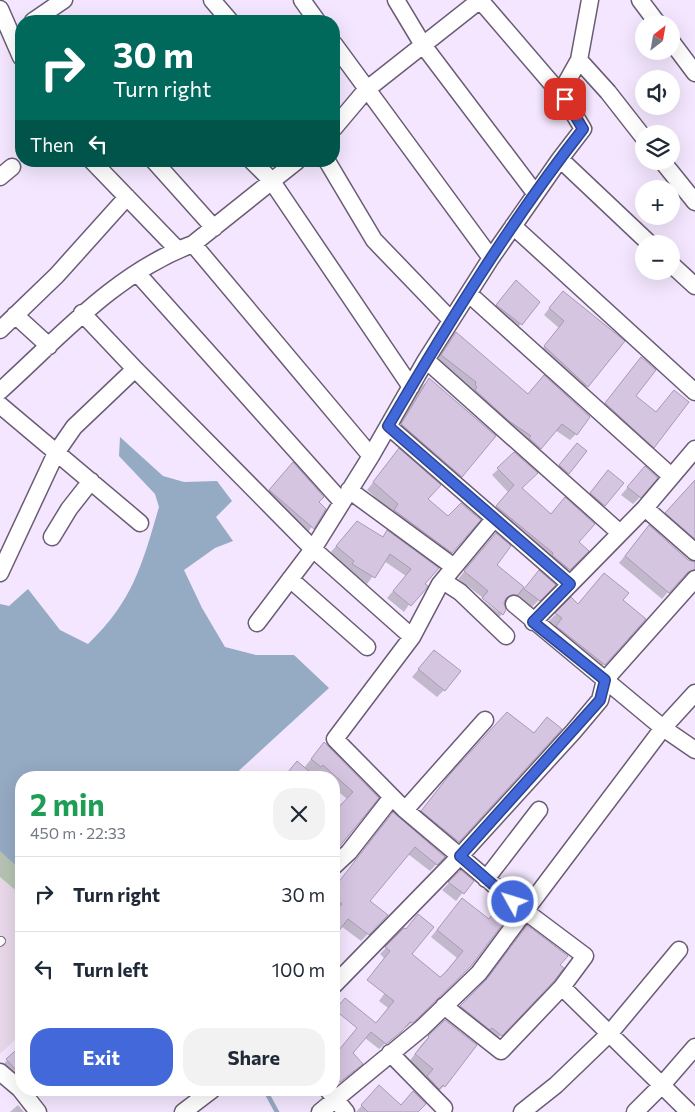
<!DOCTYPE html>
<meta charset="utf-8">
<style>
body{margin:0;font-family:Commissioner,sans-serif;background:#f2f2f3;color:#1f2937;height:100vh;display:flex;flex-direction:column;font-size:19px;white-space:nowrap}
*{box-sizing:border-box;margin:0}
p{font-size:16px;color:#747a83}
.icon{flex:none;width:28px;height:28px;fill:none;stroke:currentColor;stroke-width:2;stroke-linecap:round;stroke-linejoin:round}
.map{position:relative;flex:1;overflow:hidden}
.sheet{position:absolute;left:15px;top:771px;width:325px;height:325px;display:flex;flex-direction:column;background:#fff;border-radius:20px;box-shadow:0 5px 20px #0002}
.sheet>*{flex:none}
.banner{position:absolute;left:15px;top:15px;width:325px;height:152px;border-radius:20px;box-shadow:0 5px 20px #0002;background:#00695c;color:#fff;overflow:hidden}
.needle{width:32px;rotate:31deg}
.controls{position:absolute;left:635px;top:15px;display:grid;gap:10px}
.controls a{display:grid;place-items:center;width:45px;height:45px;border-radius:50%;background:#fff;box-shadow:0 5px 20px #0002;font-size:25px}
.pin{position:absolute;display:grid;place-items:center;width:42px;height:42px;color:#fff;margin:-21px;border-radius:10px;box-shadow:0 2px 8px #0006}
.me{position:absolute;width:55px;margin:-28px;rotate:309deg;stroke-linejoin:round;filter:drop-shadow(0 0 4px #0008)}
.turn{display:flex;align-items:center;gap:18px;height:105px;padding:0 15px;font-size:22px}
.turn .icon{width:65px;height:65px;stroke-width:2.5}
.turn b{display:block;font-size:35px;line-height:42px}
.then{display:flex;align-items:center;height:48px;padding:0 15px;background:#0003;gap:10px;font-size:19px}
.round{display:grid;place-items:center;flex:none;width:52px;height:52px;border-radius:20px;background:#f2f2f3}
.summary{display:flex;align-items:center;justify-content:space-between;height:85px;padding:0 15px}
h1{font-size:30px;font-weight:700;line-height:38px;color:#1e9e55}
.primary-button{display:flex;gap:10px;margin-top:auto;padding:10px 15px}
.primary-button a{flex:1;height:58px;border-radius:20px;background:#4268da;color:#fff;font-size:20px;font-weight:700;line-height:58px;text-align:center}
.primary-button a+a{background:#f2f2f3;color:#1f2937}
ul{padding:0;list-style:none}
li{display:flex;align-items:center;gap:15px;height:75px;padding:0 15px;border-top:1px solid #e0e1e3}
li div{flex:1}
li b{display:block;font-size:19px}
li em{font-style:normal}
.map>svg:first-child{display:block}
.education{fill:#e8d8ea}
.green{fill:#b6c3b2}
.water{fill:#95aac3}
.shadow{fill:#0003}
.lines{fill:none;stroke-linecap:round;stroke-linejoin:round}
.stream{stroke:#95aac3;stroke-width:4.5}
.building{fill:#d5c5e1;stroke:#a999b5}
.service-casing{stroke:#6b5c75;stroke-width:10}
.minor-casing{stroke:#6b5c75;stroke-width:19}
.service{stroke:#fff;stroke-width:8}
.minor{stroke:#fff;stroke-width:16}
.route-casing{stroke:#2b448e;stroke-width:12}
.route{stroke:#4268da;stroke-width:9}
</style>
<div class="map">
<svg width="695" height="1112" viewBox="0 0 695 1112">
<rect width="100%" height="100%" fill="#f3e6fe"/>
<path class="education" d="M0 877 21 895V1034L0 1054Z"/>
<path class="green" d="M0 841 21 857V895L0 877Z"/>
<path class="water" d="M120 437 163 476 184 482 217 481 232 501 216 517 233 541 215 548 184 570 202 608 225 647 256 655H294L329 688 232 777 21 778V870L0 851V604L9 606 28 589 60 630 88 644C133 601 142 565 159 507L155 494 119 456Z"/>
<path class="shadow" d="M509 289 538 303 514 332 490 313Z
M557 298 623 342 581 393 539 353 559 328 544 315Z
M456 334 528 395 544 376 576 434 570 440 555 430 534 455 435 362Z
M634 366V396L655 413 674 392 653 447 646 454 599 411Z
M429 380 461 476 454 483 395 431 422 386Z
M399 450 427 499 448 518 451 553 445 559 388 517 392 512 367 490Z
M570 452 568 473 561 480 553 473Z
M514 454 520 488 587 551 562 576 490 513 508 492 492 475Z
M645 467 640 497 633 504 621 495Z
M286 471 325 509 305 536 263 498Z
M601 479 622 483 597 512 584 501Z
M695 480V550L660 519Z
M649 526 688 561 695 563V568L687 576 680 578 662 599 619 563Z
M351 529 382 538 387 532 423 584 404 612 387 598 406 576 384 561 367 584 347 571 348 568 330 553Z
M496 534 495 565 524 589 554 585 532 607 516 595 510 602 503 601 502 614 495 621 476 606 481 599 498 612V609L458 579Z
M571 599 578 605 621 600 604 664 597 671 549 633 555 626 549 621Z
M434 651 444 690 437 697 412 677Z
M547 718 560 729 450 849 415 819 444 782 533 734Z
M324 743 377 798 334 851V813L347 799 334 788V778H322L315 772 308 778H283L297 762 304 768Z
M393 814 443 857 430 871 408 854 368 901 386 915 361 941 341 926 334 935V888Z
M461 871 472 881 456 901 442 890Z
M462 899 471 966 407 1027 403 1028 379 1049 365 1038 352 1053 355 1070 334 1087V1056L361 1024H375L388 1008 379 1001 389 987 373 972 384 958 380 954 404 929 411 955 440 978 457 958 431 937Z
M527 927 501 1035 495 1041 455 1012 482 986Z
M445 1021 444 1086 437 1093 421 1084 427 1077 409 1062 422 1044Z
M21 1048V1081L0 1067Z
M372 1094 401 1106 416 1112H356Z
M18 1105 24 1112H10Z"/>
<g class="lines">
<path class="stream" d="M265 1090 277 1112"/>
</g>
<path class="building" d="M516 280 540 302 522 325 496 305Z
M563 291 625 341 588 387 544 346 564 321 549 308Z
M456 332 528 394 544 375 590 417 577 435 562 424 541 449 529 438 531 436 509 421 475 390 477 387 475 385 476 382 441 355Z
M641 357 656 370 636 396 656 412 674 390 689 402 654 448 605 403Z
M429 378 496 436 462 477 401 424Z
M577 443 587 451 569 474 559 465Z
M399 448 441 485 428 499 448 516 461 503 481 520 452 553 398 513 394 510 398 504 373 482Z
M514 452 538 473 522 488 551 514 565 497 595 524 579 542 589 551 570 570 552 555 553 553 496 506 514 485 497 468Z
M293 462 324 497 319 502 326 509 314 529 269 490Z
M645 466 658 478 641 498 627 487Z
M608 470 624 483 605 506 590 493Z
M695 480V539L665 513Z
M357 521 383 537 387 530 439 568 425 584 428 586 426 589 411 606 393 591 411 569 390 554 375 578 352 564 354 561 336 546Z
M649 525 688 560 695 562V569L688 572 669 593 625 556Z
M496 533 511 546 497 565 524 587 518 595H511L506 598 504 603 506 610 503 615 482 598 488 591 464 571Z
M539 570 556 585 540 601 524 589Z
M604 573 629 593 623 600 646 619 605 665 556 626 562 618 555 613 571 597 578 604Z
M434 650 461 671 445 691 418 669Z
M507 712 534 733 547 717 562 729 459 842 421 811 451 773Z
M324 742 379 798 335 852 334 812 353 792 323 765 321 767 311 759Z
M297 761 317 778H283Z
M393 812 445 857 437 865 415 847 370 901 388 915 369 935 348 919 334 937V913L342 904 334 897V888Z
M461 870 474 881 464 894 448 882Z
M462 898 489 919 501 904 511 913 471 966 415 1021 412 1023 410 1022 401 1032 386 1044 371 1032 353 1053 363 1064 340 1082 334 1075V1056L357 1028 335 1010 345 998 376 1023 394 1001 367 980 390 951 385 947 404 928 406 929 418 914 434 927 412 954 440 977 445 973 463 951 437 930Z
M527 925 568 956 560 965 564 968 554 981 502 1036 492 1028 490 1030 460 1006 487 979Z
M445 1020 477 1045 445 1087 443 1085 439 1089 427 1076 433 1069 415 1054 429 1037 428 1036Z
M21 1046V1076L6 1059Z
M379 1085 401 1105 413 1091 426 1104 418 1112H368L361 1105Z"/>
<g class="lines">
<g class="service-casing">
<path id="service" d="M0 942 1 941"/>
</g>
<g class="minor-casing">
<path id="minor" d="M212 0 230 21
M302 0 317 21
M396 0 423 45 535 193
M640 0 658 24
M0 9 21 57
M33 21 64 0
M671 41 695 73
M334 44 491 258
M579 60 608 92 644 138
M560 94 579 60 590 0
M334 128 366 90 480 0
M560 159 650 244
M92 161 178 250
M154 161 214 228
M252 161 271 180 411 387
M327 161 374 240 451 320
M662 161 695 202
M0 177 12 167
M513 226 695 392
M193 244 371 456
M671 264 695 286
M137 273 342 502
M469 294 671 476
M82 313 135 369 313 549 412 637
M15 315 49 346
M0 330 57 275 127 197
M426 360 620 533
M0 391C60 337 115 273 193 244L297 161
M0 405 140 523
M388 426 570 584
M349 490 454 567
M645 508 695 552
M52 537 69 509 91 481
M0 573 56 453 74 427 135 369
M290 579 367 647
M443 581 460 592 506 636
M514 604 663 728 695 750
M533 622 645 508 695 449
M257 623 313 549 371 456 426 360 491 258 560 159 583 129 565 99 480 0
M485 720 405 810 335 739 412 637 440 584 494 519
M334 866 349 852 392 797
M486 879 539 810
M334 985 460 856 573 732 600 700 605 680 695 579
M562 987 585 956 525 911 663 728 695 693
M444 1006 501 1051 562 987 689 1112
M390 1053 444 1108
M0 1072 20 1089 38 1112
M328 1090 346 1112
M183 1112 212 1090
M320 1112 422 1028 479 973 525 911 405 810
M522 1112 556 1085 610 1033 679 950
M635 1112 662 1085 695 1047"/>
</g>
<use href="#service" class="service"/>
<use href="#minor" class="minor"/>
</g>
<g class="lines">
<g class="route-casing">
<path id="route" d="M513 902 460 856 600 700 605 680 533 622 570 584 388 426C448 324 510 222 583 129L565 99"/>
</g>
<use href="#route" class="route"/>
</g>
</svg>
<div class="controls">
<a><svg class="needle" viewBox="-14 -14 28 28"><path d="M0-13l5 13h-10z" fill="#e53935"/><path d="M0 13l5-13h-10z" fill="#747a83"/></svg></a>
<a><svg class="icon" aria-label="sound" viewBox="0 0 24 24"><path d="M4 9h4l5-4v14l-5-4H4zM17 9q2 3 0 6"/></svg></a>
<a><svg class="icon" aria-label="layers" viewBox="0 0 24 24"><path d="M12 4l9 5-9 5-9-5zM3 14l9 5 9-5"/></svg></a>
<a>+</a>
<a>−</a>
</div>
<div class="pin" style="left:565px;top:99px;background:#d93025"><svg class="icon" aria-label="arrive" viewBox="0 0 24 24"><path d="M6 21V4h12l-3 4 3 4H6"/></svg></div>
<svg class="me" style="left:513px;top:902px" viewBox="-20 -20 40 40"><circle r="17" fill="#4268da" stroke="#fff" stroke-width="3"/><path d="M0-11L8 9 0 5-8 9z" fill="#fff"/></svg>
<div class="banner">
<div class="turn"><svg class="icon" aria-label="right" viewBox="0 0 24 24"><path d="M7 20v-9h11M14 6l5 5-5 5"/></svg><div><b>30 m</b>Turn right</div></div>
<div class="then">Then<svg class="icon" aria-label="left" viewBox="0 0 24 24"><path d="M17 20v-9H6M10 6l-5 5 5 5"/></svg></div>
</div>
<section class="sheet">
<div class="summary"><div><h1>2 min</h1><p>450 m · 22:33</p></div><a class="round"><svg class="icon" aria-label="close" viewBox="0 0 24 24"><path d="M6 6l12 12M18 6L6 18"/></svg></a></div>
<ul>
<li><svg class="icon" aria-label="right" viewBox="0 0 24 24"><path d="M7 20v-9h11M14 6l5 5-5 5"/></svg><div><b>Turn right</b></div><em>30 m</em></li>
<li><svg class="icon" aria-label="left" viewBox="0 0 24 24"><path d="M17 20v-9H6M10 6l-5 5 5 5"/></svg><div><b>Turn left</b></div><em>100 m</em></li>
</ul>
<div class="primary-button"><a>Exit</a><a>Share</a></div>
</section>
</div>
